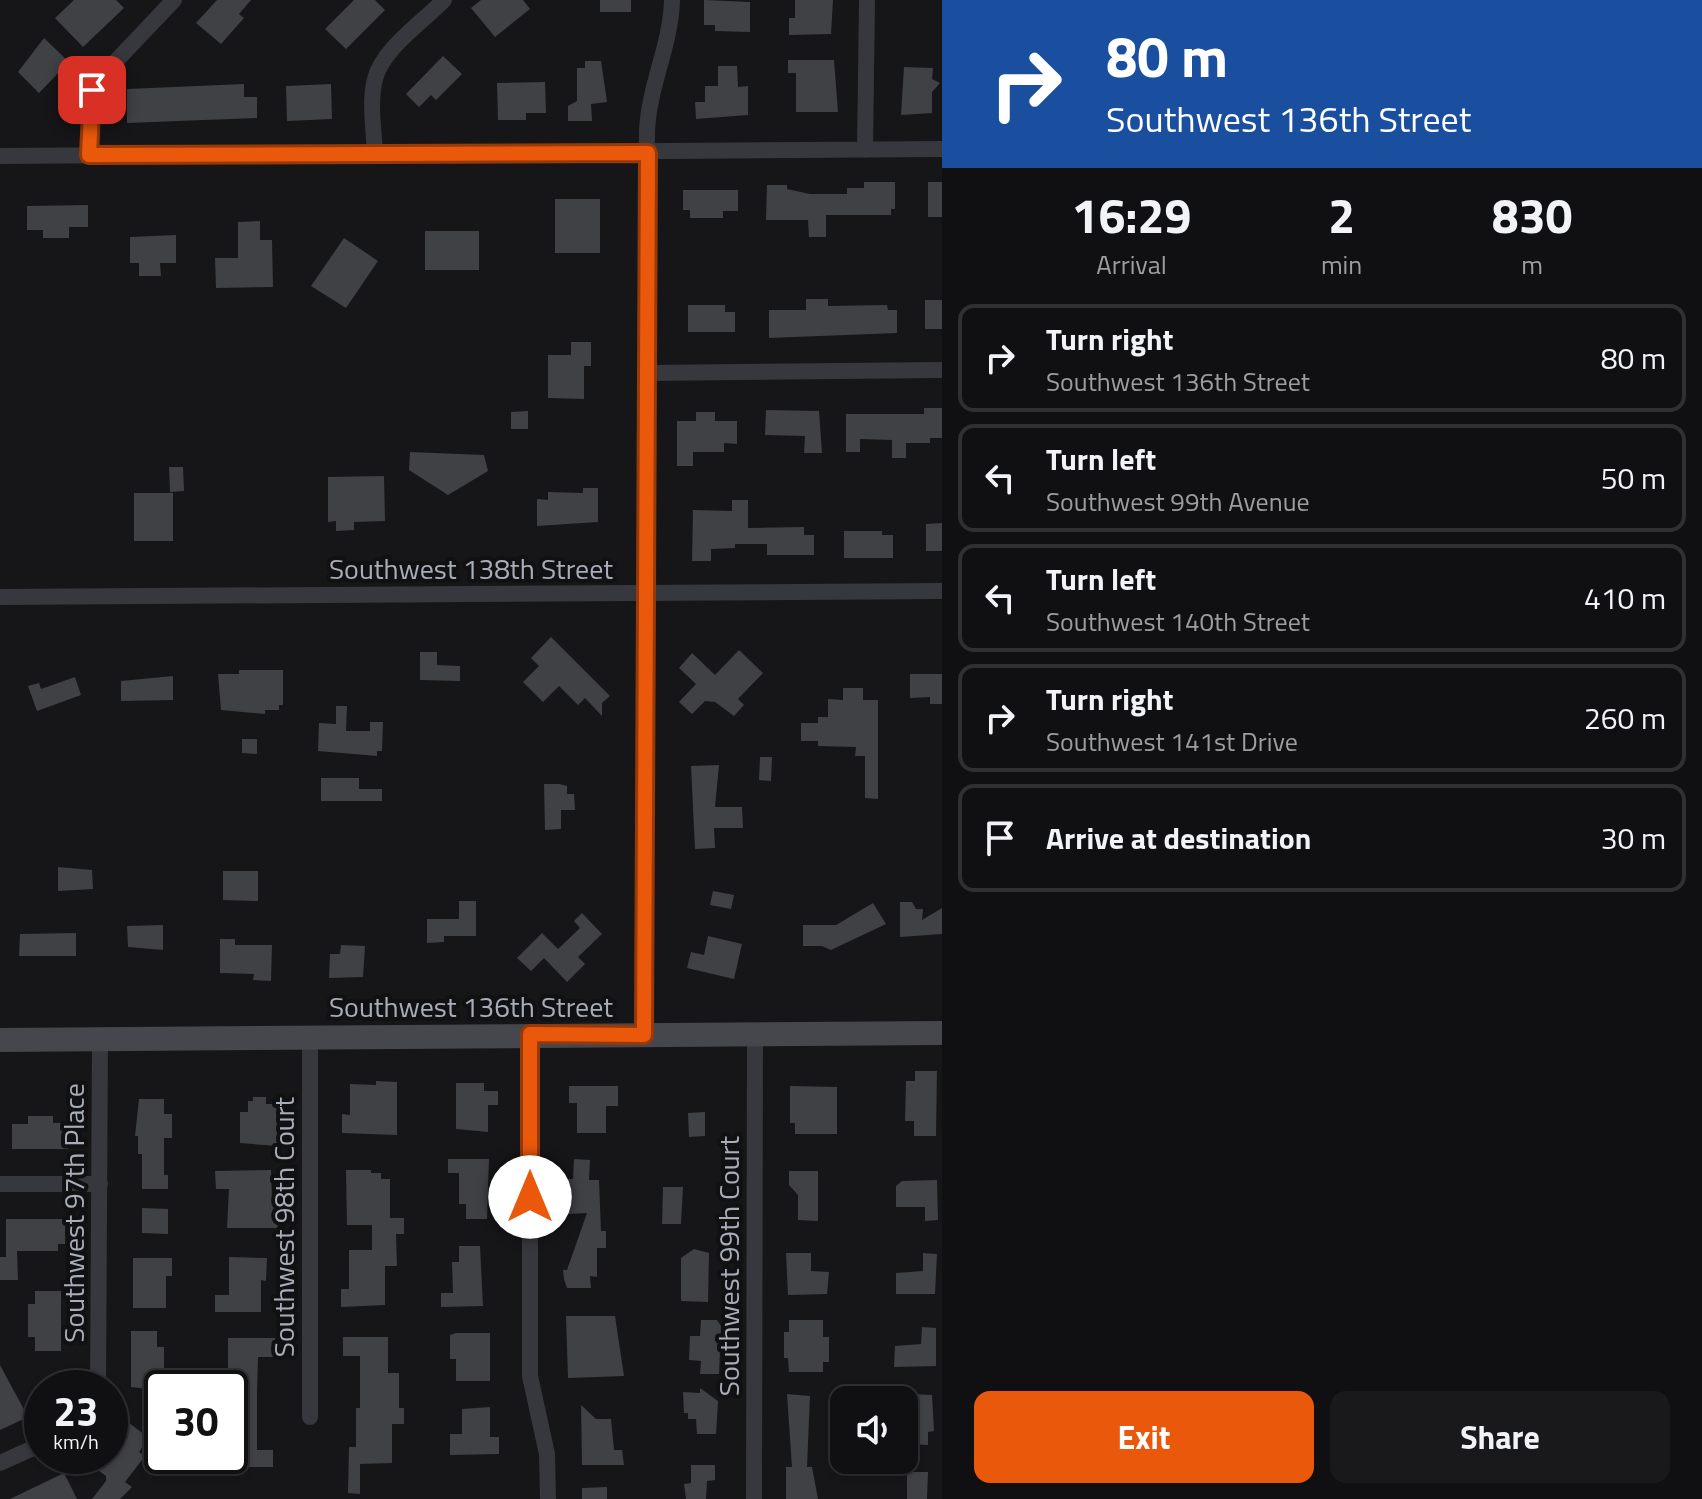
<!DOCTYPE html>
<style>
body{margin:0;font-family:"Titillium Web",sans-serif;background:#19191b;color:#f1f3f6;height:100vh;display:flex;flex-direction:column;font-size:30px;white-space:nowrap}
*{box-sizing:border-box;margin:0}
p{font-size:26px;color:#9c9d9f}
.icon{flex:none;width:44px;height:44px;fill:none;stroke:currentColor;stroke-width:2;stroke-linecap:round;stroke-linejoin:round}
.map{position:relative;flex:1;overflow:hidden}
.sheet{display:flex;flex-direction:column;background:#101012;width:760px}
.sheet>*{flex:none}
.hud{background:#1a4fa0;color:#fff;overflow:hidden}
.controls{position:absolute;left:830px;top:1386px;display:grid;gap:16px}
.controls a{display:grid;place-items:center;width:88px;height:88px;border-radius:16px;background:#101012;box-shadow:0 2px 6px #0004,0 0 0 2px #303032;font-size:40px}
.speed{position:absolute;left:24px;top:1370px;display:flex;gap:16px;font-size:40px;font-weight:700;text-align:center}
.speed>*{display:grid;place-content:center;width:104px;height:104px;border-radius:50%;background:#101012;box-shadow:0 2px 6px #0004,0 0 0 2px #303032;line-height:1}
.speed small{font-size:20px;font-weight:400}
.speed .limit{border:4px solid #111;border-radius:12px;background:#fff;color:#111}
.pin{position:absolute;display:grid;place-items:center;width:68px;height:68px;color:#fff;margin:-34px;border-radius:16px;box-shadow:0 4px 12px #0006}
.me{position:absolute;width:88px;margin:-44px;rotate:0deg;stroke-linejoin:round;filter:drop-shadow(0 0 6px #0008)}
.turn{display:flex;align-items:center;gap:28px;height:168px;padding:0 32px;font-size:36px}
.turn .icon{width:104px;height:104px;stroke-width:2.5}
.turn b{display:block;font-size:56px;line-height:68px}
.eta{display:flex;justify-content:space-evenly;align-items:center;height:136px;text-align:center}
.eta b{font-size:48px;font-weight:700;line-height:56px}
.button{display:flex;gap:16px;margin-top:auto;padding:16px 32px}
.button a{flex:1;height:92px;border-radius:16px;background:#ea580c;color:#fff;font-size:32px;font-weight:700;line-height:92px;text-align:center}
.button a+a{background:#19191b;color:#f1f3f6}
ul{padding:0;list-style:none}
li{display:flex;align-items:center;gap:24px;height:108px;margin:0 16px 12px;padding:0 16px;border:4px solid #303032;border-radius:16px}
li div{flex:1}
li b{display:block;font-size:30px}
li em{font-style:normal}
main{display:flex;flex:1;min-height:0}
.map>svg:first-child{display:block}
.building{fill:#404145}
.lines{fill:none;stroke-linecap:round;stroke-linejoin:round}
.street{stroke:#37383d;stroke-width:16}
.secondary{stroke:#45474d;stroke-width:24}
.route-casing{stroke:#983908;stroke-width:20}
.route{stroke:#ea580c;stroke-width:14}
.labels{text-anchor:middle;dominant-baseline:central;stroke-width:8;stroke-linejoin:round;paint-order:stroke}
.street-label{font-size:28px;fill:#a8adb8;stroke:#111113}
</style>
<main>
<div class="map">
<svg width="942" height="1499" viewBox="0 0 942 1499">
<rect width="100%" height="100%" fill="#161618"/>
<path class="building" d="M74 0H116L124 8 83 47 55 18Z
M217 0H251L239 14 244 18 221 44 196 23Z
M354 0H375L385 10 346 49 325 29Z
M481 0H523L530 9 495 37 471 8Z
M600 0H631V12H600Z
M704 0 750 2V32L715 31V25H704Z
M795 0H833L831 34 789 35V18H795Z
M44 38 69 62 39 93 18 72Z
M443 56 462 74 436 100 431 95 419 107 406 94Z
M788 60H834L838 112H796V73H788Z
M585 61H601L607 102 591 104 592 121H568V106L577 101V68H585Z
M718 66H737L738 87 748 86V115L696 119 695 102H705V86H718Z
M904 67 933 68 932 79 940 83 932 92V113L901 115Z
M545 82 546 113H526V120H498L497 83Z
M244 84V97H257V118L127 123V89Z
M331 84 332 119 287 121 286 86Z
M864 182H895V209H891V215H826V237H809L808 220H766L767 185H787V189L810 194H847V188H864Z
M928 182H942V217H928Z
M683 190H738V211H723V218H690V210H683Z
M555 199H600V253H555Z
M88 205V227H69V238H43V230H27V206Z
M260 221V240H272L273 287 216 288 215 258H238V222Z
M425 231H479V270H425Z
M176 235V263H160L161 276H139V263H130V237Z
M344 238 378 261 346 308 311 286Z
M806 299H828V306L887 305 888 310H897V333L769 338V310H806Z
M925 300H942V329H925Z
M688 305H725V312H735V332H688Z
M571 342H591V366H584V399L548 398V355H571Z
M924 408H942V438H930V443H906V458H892V440L860 439V452H846V414H924Z
M766 410 819 411 822 453H804L805 436 765 435Z
M528 411V429H511V412Z
M696 412H715V421H737V444L724 443V452H693V466H677V421H696Z
M410 452 484 455 488 471 448 495 409 470Z
M169 467H183L184 491 170 492Z
M384 476 385 521 354 522V530L336 531V521L328 522V477Z
M583 488H598V522L537 526V499L548 500V492L583 493Z
M134 493H173V541H134Z
M732 500H748V528L804 527V535H814V555H767V544H735V548L711 549V561H692L693 510 732 511Z
M942 523V551H926V524Z
M844 531H882V535H893V558H844Z
M551 637 610 696 602 703V716L585 698 578 705 559 686 543 702 523 682 539 666 531 658Z
M739 650 763 673 738 699 744 705 734 716 715 702 705 701 692 714 679 702 696 684 679 668 692 653 715 675Z
M420 652H437V665L460 666V681L420 680Z
M239 670H283V705H279V710H265V714L221 710 218 674H239Z
M910 674H942V704H930V697L910 698Z
M173 676V700L121 701V681Z
M75 677 81 695 37 711 28 686 39 683 41 689Z
M843 688H863V700H878V799L865 798V756H855L856 747 818 746V741H801V723H818V717H828V699L843 700Z
M336 706H347L346 731H370V722H383L382 751H377V756L318 751 319 723 336 724Z
M242 739H257V754L242 753Z
M760 757H772L771 781 759 780Z
M719 765 715 807H742L743 828H714L715 848 695 849 691 766Z
M321 778H359V789H382V801H321Z
M544 784H559L567 786V794H574L575 810H561V829L545 830Z
M58 867 92 870 93 889 58 891Z
M223 871H258V901L223 900Z
M713 891 734 895 731 909 710 905Z
M459 901H476V936H444V942L427 943V919H459Z
M900 902H912L916 909H923L922 920 942 908V934L900 937Z
M873 903 886 924 831 950 822 946H803V925H836Z
M582 913 602 934 578 957 585 964 567 982 544 958 531 971 517 958 542 933 558 949 580 928 574 921Z
M163 925V950L128 947 127 926Z
M76 933V956H19L20 934Z
M708 936 742 944 734 979 687 968 691 952 704 955Z
M220 939H235V945H272L271 981 253 980 254 974 220 973Z
M341 945 365 946 363 977 329 978 330 954H340Z
M915 1071H937L936 1136H914V1121H905L906 1081H915Z
M376 1081 397 1082V1135L342 1133V1114L350 1115V1084L376 1085Z
M456 1083H484V1091H498V1105H488V1132L456 1129Z
M569 1086H618V1106H606V1133H577V1103H569Z
M790 1086 837 1087V1134H795V1123H790Z
M253 1097H266V1104H277V1146L240 1143V1112H248V1101H253Z
M139 1099H164V1114H172V1138H164V1175H168V1189H142V1154H138V1136H135Z
M705 1112V1136L689 1137 688 1113Z
M28 1116H53V1123H67L68 1149H12V1124H28Z
M448 1159H489L487 1219H466V1204H459V1173H448Z
M574 1159 590 1160 589 1180H599L601 1231H606V1248H597V1277L590 1276 591 1288H567L564 1279 563 1270H567L587 1213 568 1214V1179H573Z
M271 1170 272 1200H276L278 1210V1228H227L229 1189H216L215 1171Z
M346 1170H371V1173H381V1179H390V1218H404V1234H396L397 1266H385V1305L341 1307V1289H349V1250H372V1225H347Z
M789 1171H818V1221L798 1220V1195L789 1185Z
M937 1180 938 1220 925 1221V1207H896V1186L902 1181Z
M663 1187H683L681 1224H662Z
M142 1208 168 1209V1234L142 1233Z
M6 1219H65V1244H58V1251H17L18 1280H0V1257H6Z
M459 1246H480L483 1306 441 1307V1293H453L452 1262H459Z
M694 1249 709 1253 708 1302 681 1301V1258Z
M786 1253H811V1271L829 1272 827 1294 788 1295Z
M923 1253 937 1254 935 1294H896V1273L923 1271Z
M229 1257 267 1258 266 1281 261 1280V1312H215V1295H229Z
M133 1258H172V1276H166V1308H133Z
M35 1291H61V1351H35V1337H28V1304H35Z
M566 1316H615L624 1376 568 1378Z
M701 1320H717L721 1326 719 1374H700L701 1361 689 1360 690 1336H700Z
M789 1320H823V1337H829V1362H823V1372H789L788 1358H784V1332H789Z
M922 1327 936 1328V1366L894 1367 895 1346 921 1344Z
M131 1331H157V1347H164V1372H156V1390L131 1387Z
M456 1333H490V1381H456V1359H450V1335Z
M343 1337H388V1373H399V1408H404V1424H392V1463L360 1464V1494L348 1493 349 1447H356V1408H360V1356H343Z
M228 1338H275V1357H258L257 1392V1450H273V1467H227L230 1388H218V1373H228Z
M0 1365 28 1417 0 1430Z
M700 1388 718 1401 716 1434H697L696 1419H688V1413H684L683 1392 700 1393Z
M787 1394 810 1396 807 1467H812L818 1499H786V1467H792Z
M908 1394 932 1395 934 1431 928 1432V1445L910 1444Z
M581 1405 596 1419H611L614 1450H622L624 1465H582Z
M490 1407V1437H499V1454L450 1455V1434H462V1409Z
M129 1423 149 1438 139 1452 145 1456 125 1482 132 1487 120 1499H92L106 1481V1476L95 1468 104 1456H110V1448Z
M691 1465H715V1480L707 1481 706 1499H686L684 1484 691 1483Z
M907 1472H928L927 1499H907Z
M64 1473 77 1499H10Z
M607 1487V1499H582V1488Z"/>
<g class="lines">
<path class="street" d="M865 150 867 0
M375 154C374 131 369 102 375 79 383 48 423 22 444 0
M89 155V99L97 81 174 0
M0 156 942 149
M648 373 942 370
M0 597 942 591
M530 1034V1376L547 1454 548 1499
M644 1035 647 131C649 85 671 45 672 0
M310 1037V1417
M0 1184H100
M98 1388 100 1038
M0 1463 42 1444
M754 1499 755 1034"/>
<path class="secondary" d="M0 1040 942 1033"/>
</g>
<g class="lines">
<g class="route-casing">
<path id="route" d="M92 90 89 155 648 153 644 1035 530 1034V1197"/>
</g>
<use href="#route" class="route"/>
</g>
<g class="labels">
<g class="street-label">
<text x="471" y="568">Southwest 138th Street</text>
<text x="471" y="1006">Southwest 136th Street</text>
<text transform="translate(73 1213) rotate(-90)">Southwest 97th Place</text>
<text transform="translate(283 1227) rotate(-90)">Southwest 98th Court</text>
<text transform="translate(728 1266) rotate(-90)">Southwest 99th Court</text>
</g>
</g>
</svg>
<div class="controls">
<a><svg class="icon" aria-label="sound" viewBox="0 0 24 24"><path d="M4 9h4l5-4v14l-5-4H4zM17 9q2 3 0 6"/></svg></a>
</div>
<div class="speed"><div>23<small>km/h</small></div><div class="limit">30</div></div>
<div class="pin" style="left:92px;top:90px;background:#d93025"><svg class="icon" aria-label="arrive" viewBox="0 0 24 24"><path d="M6 21V4h12l-3 4 3 4H6"/></svg></div>
<svg class="me" style="left:530px;top:1197px" viewBox="-20 -20 40 40"><circle r="19" fill="#fff"/><path d="M0-13L10 11 0 6-10 11z" fill="#ea580c"/></svg>
</div>
<section class="sheet">
<div class="hud">
<div class="turn"><svg class="icon" aria-label="right" viewBox="0 0 24 24"><path d="M7 20v-9h11M14 6l5 5-5 5"/></svg><div><b>80 m</b>Southwest 136th Street</div></div>
</div>
<div class="eta">
<div><b>16:29</b><p>Arrival</p></div>
<div><b>2</b><p>min</p></div>
<div><b>830</b><p>m</p></div>
</div>
<ul>
<li><svg class="icon" aria-label="right" viewBox="0 0 24 24"><path d="M7 20v-9h11M14 6l5 5-5 5"/></svg><div><b>Turn right</b><p>Southwest 136th Street</p></div><em>80 m</em></li>
<li><svg class="icon" aria-label="left" viewBox="0 0 24 24"><path d="M17 20v-9H6M10 6l-5 5 5 5"/></svg><div><b>Turn left</b><p>Southwest 99th Avenue</p></div><em>50 m</em></li>
<li><svg class="icon" aria-label="left" viewBox="0 0 24 24"><path d="M17 20v-9H6M10 6l-5 5 5 5"/></svg><div><b>Turn left</b><p>Southwest 140th Street</p></div><em>410 m</em></li>
<li><svg class="icon" aria-label="right" viewBox="0 0 24 24"><path d="M7 20v-9h11M14 6l5 5-5 5"/></svg><div><b>Turn right</b><p>Southwest 141st Drive</p></div><em>260 m</em></li>
<li><svg class="icon" aria-label="arrive" viewBox="0 0 24 24"><path d="M6 21V4h12l-3 4 3 4H6"/></svg><div><b>Arrive at destination</b></div><em>30 m</em></li>
</ul>
<div class="button"><a>Exit</a><a>Share</a></div>
</section>
</main>
